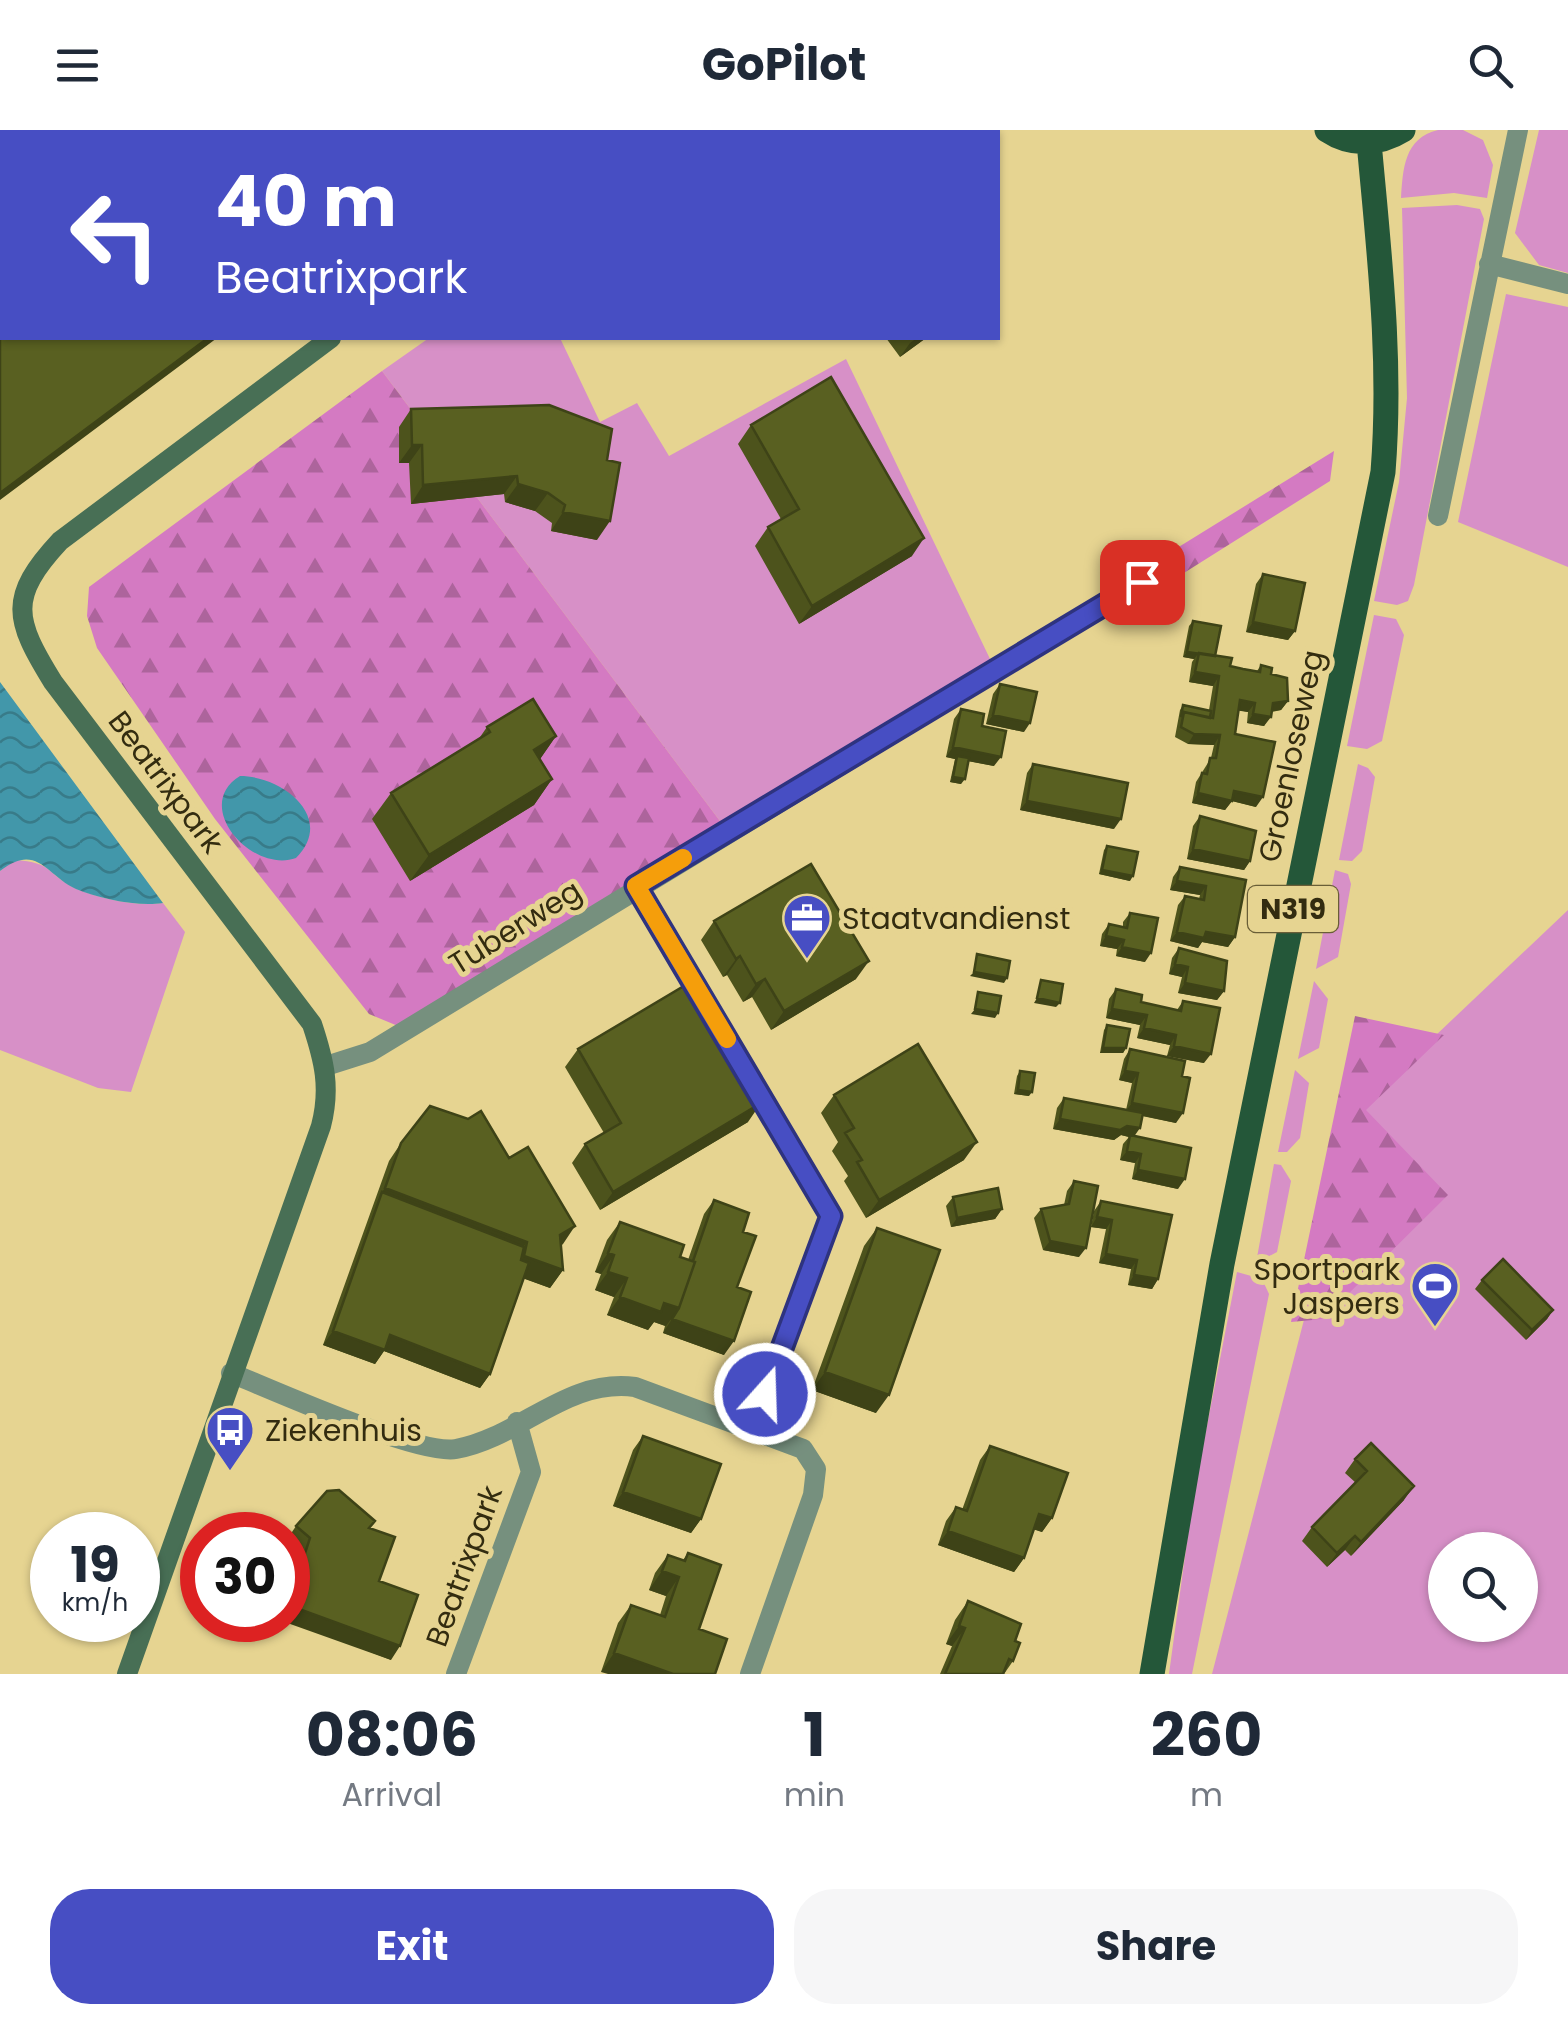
<!DOCTYPE html>
<style>
body{margin:0;font-family:Poppins,sans-serif;background:#f6f6f7;color:#1f2937;height:100vh;display:flex;flex-direction:column;font-size:38px;white-space:nowrap}
*{box-sizing:border-box;margin:0}
p{font-size:32px;color:#747a83}
.icon{flex:none;width:55px;height:55px;fill:none;stroke:currentColor;stroke-width:2;stroke-linecap:round;stroke-linejoin:round}
.map{position:relative;height:1544px;overflow:hidden}
.panel{display:flex;flex-direction:column;background:#fff;flex:1}
.panel>*{flex:none}
.guide{position:absolute;left:0px;top:0px;width:1000px;height:210px;box-shadow:0 2px 8px #0004;background:#474ec3;color:#fff;overflow:hidden}
.buttons{position:absolute;left:1428px;top:1402px;display:grid;gap:20px}
.buttons a{display:grid;place-items:center;width:110px;height:110px;border-radius:50%;background:#fff;box-shadow:0 2px 8px #0004;font-size:50px}
.speed{position:absolute;left:30px;top:1382px;display:flex;gap:20px;font-size:50px;font-weight:700;text-align:center}
.speed>*{display:grid;place-content:center;width:130px;height:130px;border-radius:50%;background:#fff;box-shadow:0 2px 8px #0004;line-height:1}
.speed small{font-size:25px;font-weight:400}
.speed .limit{border:15px solid #d22;background:#fff;color:#111}
.pin{position:absolute;display:grid;place-items:center;width:85px;height:85px;color:#fff;margin:-42px;border-radius:20px;box-shadow:0 5px 15px #0006}
.me{position:absolute;width:110px;margin:-55px;rotate:20deg;stroke-linejoin:round;filter:drop-shadow(0 0 8px #0008)}
.turn{display:flex;align-items:center;gap:35px;height:210px;padding:0 50px;font-size:45px}
.turn .icon{width:130px;height:130px;stroke-width:2.5}
.turn b{display:block;font-size:70px;line-height:85px}
.eta{display:flex;justify-content:space-evenly;align-items:center;height:170px;text-align:center}
.eta b{font-size:60px;font-weight:700;line-height:70px}
.cta{display:flex;gap:20px;margin-top:auto;padding:20px 50px}
.cta a{flex:1;height:115px;border-radius:40px;background:#474ec3;color:#fff;font-size:40px;font-weight:700;line-height:115px;text-align:center}
.cta a+a{background:#f6f6f7;color:#1f2937}
header{display:flex;justify-content:space-between;align-items:center;height:130px;padding:0 50px;background:#fff;font-size:45px;font-weight:700}
.map>svg:first-child{display:block}
.grass{fill:#d790c7;fill-rule:evenodd}
.forest{fill:url(#forest-firs)}
.water{fill:url(#water-waves)}
.lines{fill:none;stroke-linecap:round;stroke-linejoin:round}
.street{stroke:#76907e;stroke-width:20}
.secondary{stroke:#486f55;stroke-width:20}
.primary{stroke:#245739;stroke-width:25}
.wall{fill:#4d531c}
.shaded-wall{fill:#3e4317}
.building{fill:#596021;stroke:#3e4317;stroke-width:2.5}
.route-casing{stroke:#2e337f;stroke-width:25}
.route{stroke:#474ec3;stroke-width:18}
.slow{stroke:#f59e0b;stroke-width:18}
.labels{text-anchor:middle;dominant-baseline:central;stroke-width:10;stroke-linejoin:round;paint-order:stroke}
.shield{fill:#e6d491;stroke:#695e37;stroke-width:2.5}
.shield-label{font-size:28px;font-weight:bold;fill:#332c10}
.street-label{font-size:30px;fill:#332c10;stroke:#e6d491}
.poi-label{font-size:30px;fill:#332c10;stroke:#e6d491;text-anchor:start}
</style>
<header><svg class="icon" aria-label="menu" viewBox="0 0 24 24"><path d="M4 6h16M4 12h16M4 18h16"/></svg>GoPilot<svg class="icon" aria-label="search" viewBox="0 0 24 24"><circle cx="10" cy="10" r="6"/><path d="M15 15l6 6"/></svg></header>
<div class="map">
<svg width="1568" height="1544" viewBox="0 0 1568 1544">
<defs>
<pattern id="forest-firs" width="22" height="20" patternUnits="userSpaceOnUse" patternTransform="scale(2.5)"><rect width="22" height="20" fill="#d47ac2"/><path d="M5 1l3.5 6h-7zM16 11l3.5 6h-7z" fill="#ad649c"/></pattern>
<pattern id="water-waves" width="16" height="10" patternUnits="userSpaceOnUse" patternTransform="scale(2.5)"><rect width="16" height="10" fill="#4297aa"/><path d="M0 5q4-4 8 0t8 0" fill="none" stroke="#387b89"/></pattern>
</defs>
<rect width="100%" height="100%" fill="#e6d491"/>
<path class="grass" d="M1438 0H1463L1483 10 1493 35 1487 68 1454 63 1401 68C1403 39 1404 8 1438 0Z
M1539 0H1568V143L1539 135 1515 103Z
M1457 75 1480 79 1484 89 1414 455 1408 471 1397 475 1374 471 1399 352 1407 268 1402 78Z
M1506 164 1568 177V437L1458 392Z
M429 208H560L600 292 637 273 669 326 846 229 991 531 723 695 382 241Z
M1374 485 1396 489 1404 505 1382 611 1367 619 1347 616Z
M1358 634 1368 638 1375 647 1362 721 1352 731 1339 730Z
M14 730C55 732 46 745 77 759 101 769 137 777 163 773L185 802 131 962 98 958 0 920V741Z
M1335 740 1348 744 1351 754 1338 827 1316 839Z
M1568 780V1544H1212L1359 978ZM1445 1420H1520V1495H1445Z
M1314 851 1328 869 1319 918 1298 929Z
M1295 940 1309 953 1300 1008 1287 1022H1278Z
M1274 1034 1281 1035 1291 1051 1277 1122 1256 1133Z
M1237 1142 1262 1149 1269 1164 1192 1544H1169L1193 1367Z"/>
<path class="forest" d="M382 241 723 695 398 896 369 884 215 689 97 518 87 486 89 457Z
M1334 321 1330 351 1168 453 1156 431Z
M1355 886 1444 905 1366 980 1448 1065 1323 1189 1291 1192Z"/>
<path class="water" d="M0 552 163 773C138 777 100 769 76 759 46 745 37 712 0 741Z
M240 646C283 646 336 688 296 728 252 744 191 676 240 646Z"/>
<g class="lines">
<path class="street" d="M1489 134 1568 154
M1438 386 1518 0
M637 756 831 1086 751 1300
M326 936 370 922 1142 452
M231 1243C273 1260 420 1326 456 1319 521 1307 566 1248 635 1257L803 1319 816 1339 813 1365 750 1544
M456 1544 531 1342 517 1292"/>
<path class="secondary" d="M609 2 613 0
M127 1544 321 996C331 958 324 930 312 894L53 552C14 489 8 467 60 411L331 208"/>
<path class="primary" d="M1327 0C1351 16 1379 15 1403 0
M1152 1544 1222 1134 1383 342C1392 230 1379 123 1369 12"/>
</g>
<path class="wall" d="M886 208H926L900 227Z
M549 275 597 410 551 401 552 393 535 381 505 372 504 364 411 374 409 333H399V297L411 279Z
M751 295 912 426 799 494 755 416 768 397 781 389 738 314Z
M1263 444 1295 501 1288 510 1246 502 1256 454Z
M1193 491 1215 526 1230 536 1257 541 1261 535 1271 544 1288 571 1281 580 1272 582 1264 596 1247 593 1248 582 1238 580 1235 604 1256 677 1232 671 1225 680 1192 673 1196 652 1211 628 1214 615 1188 614 1175 607 1180 580 1183 575 1209 580 1213 556 1189 552 1192 532 1194 529 1183 527 1189 496Z
M1000 554 1024 602 986 594 993 564Z
M961 579 982 596 994 636 968 631 961 654 950 652 955 629 946 627 954 589Z
M487 597 556 606 540 629 552 649 534 675 410 751 372 689 391 663 478 610Z
M1033 634 1114 699 1020 680 1027 643Z
M1200 686 1250 731 1244 740 1187 729 1193 696Z
M1107 716 1130 751 1099 744 1104 720Z
M1180 737 1246 750 1235 807 1228 817 1202 812 1198 818 1170 811 1178 775 1185 766 1199 769 1200 765 1170 760 1173 747Z
M1130 783 1145 832 1116 826 1117 819 1100 816 1102 804 1109 794 1123 797V792Z
M714 791 856 849 771 900 752 867 743 872 727 845 723 847 701 810Z
M1179 818 1224 861 1217 870 1178 863 1182 847 1169 844 1172 828Z
M1116 859 1141 872 1177 880 1183 871 1204 933 1167 926 1170 915 1137 908 1140 895 1106 888 1109 869Z
M1107 895 1126 918 1123 923H1100L1104 900Z
M578 919 748 992 600 1080 572 1033 585 1014 604 1003 565 937Z
M1130 919 1182 946 1176 993 1142 986 1134 1006 1178 1059 1132 1049 1135 1033 1120 1030 1123 1014 1129 1007 1121 1005 1114 1010 1053 999 1057 978 1064 968 1126 980 1132 953 1119 950 1124 929Z
M1020 941 1029 966 1014 964 1017 946Z
M834 965 964 1030 866 1088 844 1051 848 1046 832 1021 838 1012 821 983Z
M468 989 563 1114 561 1115 563 1140 550 1158 523 1148 490 1244 480 1258 384 1221 375 1234 323 1215 389 1031 401 1013Z
M1074 1051 1079 1127 1043 1120 1034 1088 1041 1079 1064 1075 1067 1061Z
M953 1067 1002 1079 995 1089 951 1097 946 1076Z
M714 1070 743 1102 737 1157 724 1225 663 1203 665 1196 654 1192 648 1200 607 1185 614 1167 595 1160 601 1144 595 1142 607 1110 620 1092 680 1127 688 1130 704 1084Z
M1101 1071 1158 1149 1152 1159 1128 1155 1131 1139 1099 1133 1106 1099 1091 1097 1094 1081Z
M877 1098 876 1283 812 1260 864 1116Z
M1482 1150 1553 1180 1547 1189 1526 1210 1475 1159Z
M643 1306 701 1389 691 1403 613 1376 633 1320Z
M990 1316 1052 1388 1042 1402 1034 1399 1024 1428 1014 1442 938 1415 946 1391 956 1377 962 1380 980 1330Z
M1355 1329 1404 1370 1351 1426 1345 1420 1327 1437 1302 1411 1312 1397 1356 1353 1345 1343Z
M296 1396 370 1398 391 1530 288 1490V1459L300 1422 288 1411V1408Z
M688 1423 699 1499 601 1542 618 1493 631 1475 660 1485 666 1466 649 1460 655 1443 668 1425 683 1430Z
M968 1471 1015 1511 1013 1531 1004 1544H940L952 1516 946 1514 955 1490Z"/>
<path class="shaded-wall" d="M208 208H217L0 370V363Z
M917 208H926L900 227 910 213Z
M412 315H422L409 333H399Z
M517 346 504 364 411 374 423 355Z
M518 354 548 363 535 381 505 372Z
M563 382 610 391 597 410 551 401Z
M924 408 912 426 799 494 812 476Z
M1253 492 1295 501 1288 510 1246 502Z
M1187 522 1198 524 1194 529 1183 527Z
M1195 542 1219 546 1213 556 1189 552Z
M1240 570 1255 573 1248 582 1234 580Z
M1288 571 1281 580 1267 582 1273 573Z
M1253 584 1271 587 1264 596 1247 593Z
M993 585 1030 593 1024 602 986 594Z
M1194 604 1220 605 1214 615 1188 614Z
M556 606 538 632 534 620Z
M953 617 1001 627 994 636 957 629V626L955 629 946 627Z
M953 647 965 649 961 654 950 652Z
M552 649 534 675 410 751 429 725Z
M1234 661 1263 667 1256 677 1232 671 1225 680 1192 673 1198 663Z
M1027 671 1121 689 1114 699 1020 680Z
M1193 719 1250 731 1244 740 1187 729Z
M1102 740 1133 746 1130 751 1099 744Z
M1177 751 1206 756 1200 765 1170 760Z
M1177 802H1206L1235 807 1228 817 1202 812 1198 818 1170 811Z
M1106 806 1124 810 1117 819 1100 816Z
M1122 817 1151 823 1145 832 1116 826Z
M740 826 727 845 723 847 736 829Z
M869 831 856 849 771 900 784 881Z
M1175 834 1188 837 1182 847 1169 844Z
M974 842 1007 848 1004 853 970 846Z
M765 849 752 867 743 872 756 854Z
M1185 853 1224 861 1217 870 1178 863Z
M1037 868 1060 873 1056 877 1034 873Z
M975 879 998 883 995 888 971 884Z
M1112 879 1147 885 1140 895 1106 888Z
M1144 898 1176 905 1170 915 1137 908Z
M1174 916 1211 924 1204 933 1167 926Z
M1103 918H1126L1123 923H1100Z
M1125 941 1138 943 1132 953 1119 950Z
M1018 960 1032 962 1029 966 1014 964Z
M761 973 748 992 600 1080 613 1062Z
M1132 973 1183 983 1176 993 1125 982Z
M1060 989 1127 996 1140 998 1133 1008 1121 1005 1114 1010 1053 999Z
M977 1012 964 1030 866 1088 879 1070Z
M1127 1021 1141 1024 1135 1033 1120 1030Z
M1138 1040 1185 1049 1178 1059 1132 1049Z
M385 1058 527 1112 514 1130 382 1062Z
M1002 1079 995 1089 951 1097 957 1088Z
M1097 1087 1112 1090 1106 1099 1091 1097Z
M575 1096 563 1114 548 1123 560 1105Z
M1050 1111 1086 1118 1079 1127 1043 1120Z
M608 1123 614 1125 601 1144 595 1142Z
M1106 1124 1137 1130 1131 1139 1099 1133Z
M524 1126 563 1140 550 1158 511 1144Z
M608 1142 627 1148 614 1167 595 1160Z
M1134 1145 1158 1149 1152 1159 1128 1155Z
M620 1167 664 1173 679 1178 666 1196 654 1192 648 1200 607 1185Z
M1553 1180 1547 1189 1526 1210 1532 1200Z
M672 1189 734 1211 724 1225 663 1203Z
M333 1201 390 1205 490 1244 480 1258 384 1221 375 1234 323 1215Z
M825 1242 889 1265 876 1283 812 1260Z
M1414 1356 1404 1370 1351 1426 1361 1412Z
M623 1362 701 1389 691 1403 613 1376Z
M1039 1384 1052 1388 1042 1402 1029 1398Z
M948 1401 1024 1428 1014 1442 938 1415Z
M1355 1406 1345 1420 1327 1437 1337 1423Z
M662 1441 679 1447 666 1466 649 1460Z
M288 1475 400 1516 391 1530 279 1490H288Z
M959 1496 965 1498 952 1516 946 1514Z
M614 1523 673 1544H608L601 1542Z"/>
<path class="building" d="M0 0H486L483 2H2V208H208L0 363Z
M831 247 924 408 812 476 768 397 799 379 751 295Z
M549 275 612 299 607 330 620 333 610 391 563 382 565 375 548 363 518 354 517 346 423 355 422 315H412L411 279Z
M1263 444 1305 453 1295 501 1253 492Z
M1193 491 1221 496 1215 526 1187 522Z
M1199 523 1232 528 1230 536 1243 539 1260 542 1261 535 1272 538 1271 544 1287 548 1288 571 1273 573 1271 587 1253 584 1255 573 1240 570 1235 604 1275 612 1263 667 1234 661 1232 671 1198 663 1202 643 1207 644 1210 628H1216L1220 605 1194 604 1181 597 1184 582 1213 588 1219 546 1195 542Z
M1000 554 1037 562 1030 593 993 585Z
M533 569 556 606 534 620 552 649 429 725 391 663 490 602 487 597Z
M1183 575 1211 581 1210 588 1184 582 1181 587Z
M961 579 984 584 982 596 1006 601 1001 627 953 617Z
M957 626 969 628 965 649 953 647Z
M1033 634 1128 653 1121 689 1027 671Z
M1200 686 1256 701 1250 731 1193 719Z
M1107 716 1138 722 1133 746 1102 740Z
M811 734 869 831 784 881 765 849 756 854 740 826 736 829 714 791Z
M1180 737 1246 750 1235 807 1206 802 1204 808 1177 802 1185 766 1204 770 1206 756 1177 751Z
M1130 783 1158 788 1151 823 1122 817 1124 810 1106 806 1109 794 1127 798Z
M1179 818 1227 831 1224 861 1185 853 1188 837 1175 834Z
M977 824 1010 831 1007 848 974 842Z
M1041 850 1063 854 1060 873 1037 868Z
M689 853 761 973 613 1062 585 1014 621 993 578 919Z
M1116 859 1142 865 1141 872 1181 881 1183 871 1220 878 1211 924 1174 916 1176 905 1144 898 1147 885 1112 879Z
M978 862 1001 866 998 883 975 879Z
M1107 895 1130 899 1126 918H1103Z
M918 914 977 1012 879 1070 857 1032 862 1030 845 1003 854 998 834 965Z
M1130 919 1185 931 1182 946 1190 948 1183 983 1132 973 1138 943 1125 941Z
M1020 941 1035 943 1032 962 1018 960Z
M1064 968 1143 983 1140 998 1127 996 1120 1000 1060 989Z
M430 976 468 989 481 981 509 1028 528 1017 575 1096 560 1105 563 1140 524 1126 527 1112 385 1058 401 1013Z
M1130 1005 1191 1018 1185 1049 1138 1040 1141 1024 1127 1021Z
M1074 1051 1098 1056 1086 1118 1050 1111 1041 1079 1069 1074Z
M998 1058 1002 1079 957 1088 953 1067Z
M382 1062 524 1117 521 1130 529 1133 490 1244 390 1205 385 1220 333 1201Z
M714 1070 749 1083 743 1102 756 1106 737 1157 751 1162 734 1211 672 1189 679 1178 695 1132 693 1131Z
M1101 1071 1172 1085 1158 1149 1134 1145 1137 1130 1106 1124 1112 1090 1097 1087Z
M620 1092 684 1115 680 1127 695 1132 679 1178 664 1173 661 1182 620 1167 627 1148 608 1142 614 1125 608 1123Z
M877 1098 940 1120 889 1265 825 1242Z
M1503 1129 1553 1180 1532 1200 1482 1150Z
M643 1306 721 1334 701 1389 623 1362Z
M1371 1313 1414 1356 1361 1412 1355 1406 1337 1423 1312 1397 1367 1341 1355 1329Z
M990 1316 1068 1343 1052 1388 1039 1384 1024 1428 948 1401 956 1377 967 1381Z
M339 1360 375 1391 369 1398 395 1407 379 1451 418 1465 400 1516 288 1475 310 1408 296 1396 327 1361Z
M688 1423 721 1435 699 1499 727 1509 715 1544H673L614 1523 631 1475 665 1487 679 1447 662 1441 668 1425 685 1431Z
M968 1471 1021 1494 1015 1511 1020 1513 1013 1531 1009 1529 1003 1544H945L965 1498 959 1496Z"/>
<g class="lines">
<g class="route-casing">
<path id="route" d="M765 1264 831 1086 636 756 1142 452"/>
</g>
<use href="#route" class="route"/>
<path class="slow" d="M683 728 636 756 727 909"/>
</g>
<defs>
<g id="office-pin" transform="scale(2.5)"><path d="M0 17L-7.5 6A9.5 9.5 0 1 1 7.5 6Z" fill="#474ec3" stroke="#e6d491"/><path d="M-6-3h4V-5.5h4V-3h4V5H-6ZM-1-4.5V-3h2v-1.5ZM-6 0V1H6V0Z" fill="#fff"/></g>
<g id="stadium-pin" transform="scale(2.5)"><path d="M0 17L-7.5 6A9.5 9.5 0 1 1 7.5 6Z" fill="#474ec3" stroke="#e6d491"/><path d="M0-5a6.5 5 0 1 0 0 10a6.5 5 0 1 0 0-10ZM-3.5-1.8h7v3.6h-7Z" fill="#fff"/></g>
<g id="bus-pin" transform="scale(2.5)"><path d="M0 17L-7.5 6A9.5 9.5 0 1 1 7.5 6Z" fill="#474ec3" stroke="#e6d491"/><path d="M-5-6H5V4H4V6H2V4H-2V6H-4V4H-5ZM-3.5-4V0h7V-4ZM-3.5 1.2v1.5H-2V1.2ZM2 1.2v1.5H3.5V1.2Z" fill="#fff"/></g>
</defs>
<g fill-rule="evenodd">
<use href="#office-pin" x="807" y="788"/>
<use href="#stadium-pin" x="1435" y="1156"/>
<use href="#bus-pin" x="230" y="1300"/>
</g>
<g class="labels">
<rect class="shield" x="1248" y="756" width="90" height="46" rx="8"/>
<g class="shield-label">
<text x="1293" y="779">N319</text>
</g>
<g class="street-label">
<text transform="translate(1291 626) rotate(-78)">Groenloseweg</text>
<text transform="translate(166 652) rotate(53)">Beatrixpark</text>
<text transform="translate(515 797) rotate(-32)">Tuberweg</text>
<text transform="translate(464 1436) rotate(-70)">Beatrixpark</text>
</g>
<g class="poi-label">
<text x="842" y="788">Staatvandienst</text>
<text x="1400" y="1139" text-anchor="end">Sportpark<tspan x="1400" dy="34">Jaspers</tspan></text>
<text x="265" y="1300">Ziekenhuis</text>
</g>
</g>
</svg>
<div class="buttons">
<a><svg class="icon" aria-label="search" viewBox="0 0 24 24"><circle cx="10" cy="10" r="6"/><path d="M15 15l6 6"/></svg></a>
</div>
<div class="speed"><div>19<small>km/h</small></div><div class="limit">30</div></div>
<div class="pin" style="left:1142px;top:452px;background:#d93025"><svg class="icon" aria-label="arrive" viewBox="0 0 24 24"><path d="M6 21V4h12l-3 4 3 4H6"/></svg></div>
<svg class="me" style="left:765px;top:1264px" viewBox="-20 -20 40 40"><circle r="17" fill="#474ec3" stroke="#fff" stroke-width="3"/><path d="M0-11L8 9 0 5-8 9z" fill="#fff"/></svg>
<div class="guide">
<div class="turn"><svg class="icon" aria-label="left" viewBox="0 0 24 24"><path d="M17 20v-9H6M10 6l-5 5 5 5"/></svg><div><b>40 m</b>Beatrixpark</div></div>
</div>
</div>
<section class="panel">
<div class="eta">
<div><b>08:06</b><p>Arrival</p></div>
<div><b>1</b><p>min</p></div>
<div><b>260</b><p>m</p></div>
</div>
<div class="cta"><a>Exit</a><a>Share</a></div>
</section>
